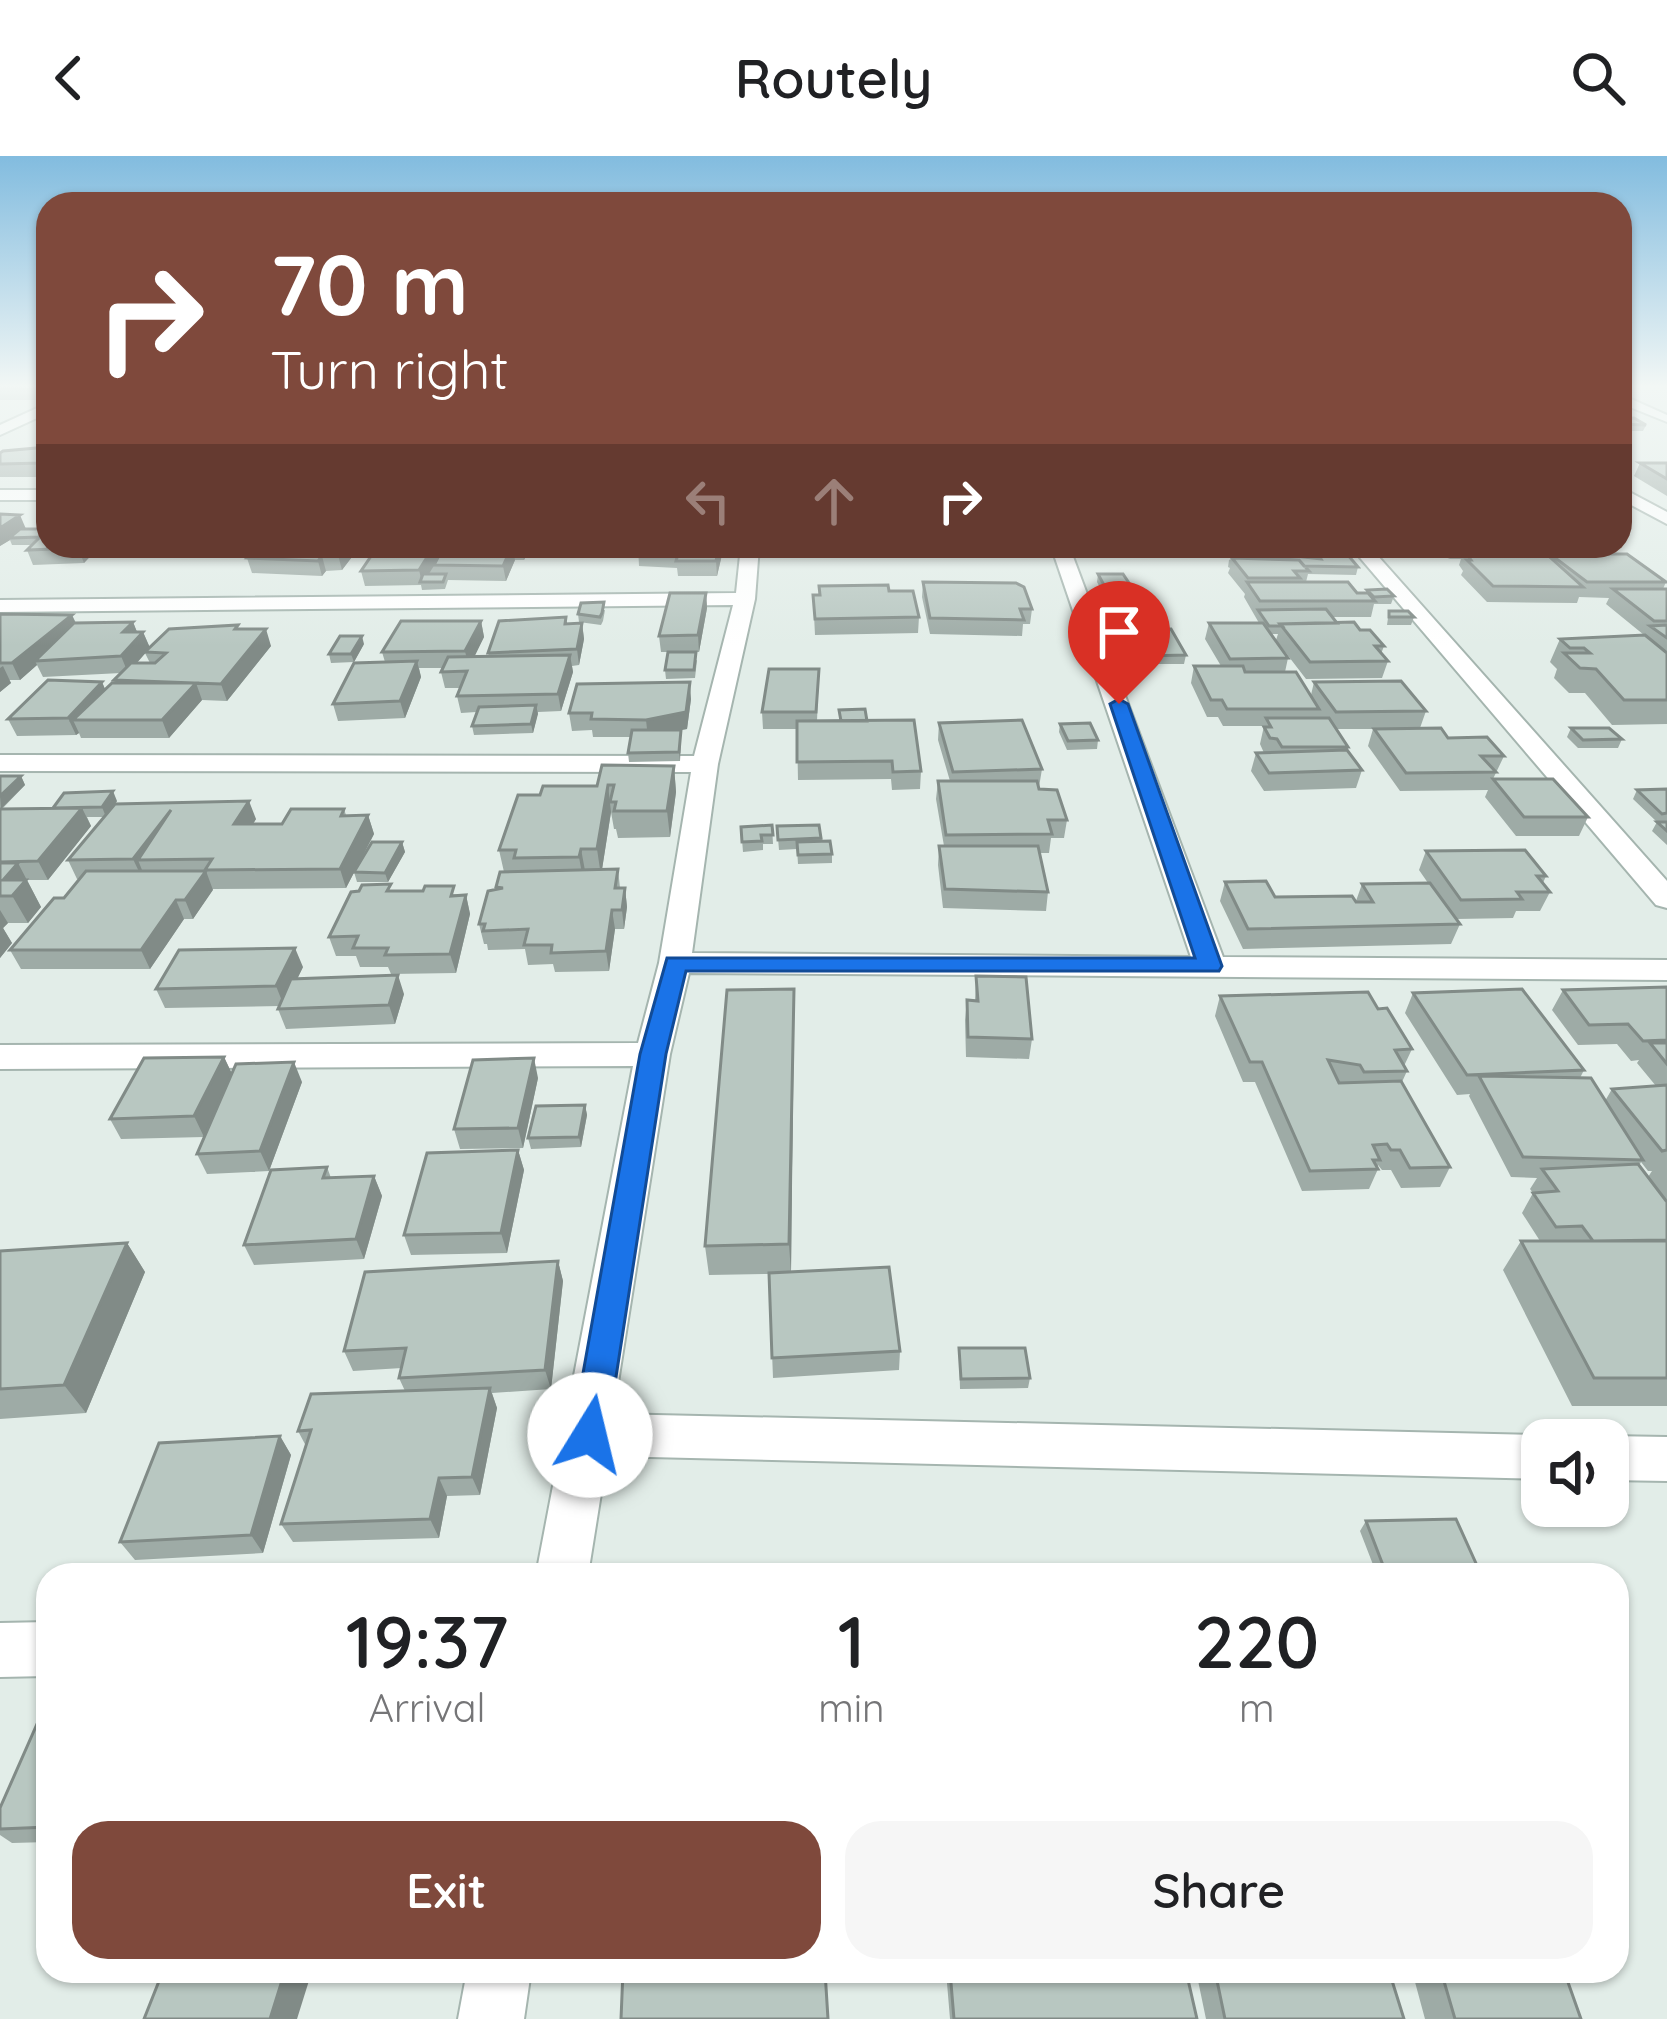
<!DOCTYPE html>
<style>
body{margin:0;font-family:Quicksand,sans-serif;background:#f6f6f6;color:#202124;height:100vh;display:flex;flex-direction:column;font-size:45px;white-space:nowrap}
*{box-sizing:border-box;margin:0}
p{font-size:39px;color:#757577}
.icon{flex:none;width:66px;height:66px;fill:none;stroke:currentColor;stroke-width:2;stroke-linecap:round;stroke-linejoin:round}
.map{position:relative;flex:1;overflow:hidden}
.drawer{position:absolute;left:36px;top:1407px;width:1593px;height:420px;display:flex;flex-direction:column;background:#fff;border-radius:36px;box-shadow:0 3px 9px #0004}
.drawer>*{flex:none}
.guide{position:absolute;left:36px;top:36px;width:1596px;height:366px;border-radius:36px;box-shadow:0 3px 9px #0004;background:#7f493c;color:#fff;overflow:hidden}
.tools{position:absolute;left:1521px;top:1263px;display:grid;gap:24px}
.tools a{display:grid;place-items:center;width:108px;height:108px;border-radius:24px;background:#fff;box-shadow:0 3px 9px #0004;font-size:60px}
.pin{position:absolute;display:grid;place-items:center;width:102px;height:102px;color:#fff;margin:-123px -51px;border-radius:50% 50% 50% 0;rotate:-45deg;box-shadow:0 0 12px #0007}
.pin .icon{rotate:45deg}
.me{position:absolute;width:132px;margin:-66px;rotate:9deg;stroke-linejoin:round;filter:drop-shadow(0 0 9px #0008)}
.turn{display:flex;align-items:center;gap:42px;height:252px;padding:0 36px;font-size:54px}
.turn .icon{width:156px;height:156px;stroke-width:2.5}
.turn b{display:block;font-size:84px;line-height:102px}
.lanes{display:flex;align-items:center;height:114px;padding:0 36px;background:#0003;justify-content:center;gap:60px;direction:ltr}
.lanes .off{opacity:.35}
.eta{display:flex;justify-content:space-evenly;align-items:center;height:204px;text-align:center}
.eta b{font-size:72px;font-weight:600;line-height:84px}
.cta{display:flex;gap:24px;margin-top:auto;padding:24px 36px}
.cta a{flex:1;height:138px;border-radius:36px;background:#7f493c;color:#fff;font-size:48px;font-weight:600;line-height:138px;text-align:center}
.cta a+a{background:#f6f6f6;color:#202124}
header{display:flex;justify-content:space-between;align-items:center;height:156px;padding:0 36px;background:#fff;font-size:54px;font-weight:600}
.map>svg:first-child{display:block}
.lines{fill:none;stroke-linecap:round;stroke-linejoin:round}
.street-casing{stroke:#a5b5af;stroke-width:4}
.street{fill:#fff;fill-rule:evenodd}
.wall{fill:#9eaba6;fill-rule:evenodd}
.shaded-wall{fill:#818b87}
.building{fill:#b8c7c1;stroke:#818b87;stroke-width:3}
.route{fill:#1a73e8;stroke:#114b97;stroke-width:3}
</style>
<header><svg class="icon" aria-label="back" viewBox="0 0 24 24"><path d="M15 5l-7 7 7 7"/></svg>Routely<svg class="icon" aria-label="search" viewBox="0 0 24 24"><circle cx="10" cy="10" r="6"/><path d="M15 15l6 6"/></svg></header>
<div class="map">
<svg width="1667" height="1863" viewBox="0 0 1667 1863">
<rect width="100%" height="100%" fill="#e2ede8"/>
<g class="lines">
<g class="street-casing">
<path id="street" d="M1620 238 1667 259V266L1620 247Z
M48 247V257L0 279V269Z
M1620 331 1667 356V368L1620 343Z
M0 334H48V344H0Z
M741 390H759L755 443 718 608 692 797 1191 801 1051 390H1069L1223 801 1667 804V824L689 817 670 898 613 1258 1542 1279 1555 1284H1542V1323L607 1300 588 1419H536L633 910 0 913V889L638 887 659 807 691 616 0 615V599L694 600 733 449 0 456V444L736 437Z
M1350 390H1369L1667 725V752L1656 749Z
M1608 1280 1667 1281V1325L1608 1324V1284H1598Z
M48 1466V1520L0 1521V1467Z
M467 1815H531L524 1863H458Z"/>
</g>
<use href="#street" class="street"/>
</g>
<path class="wall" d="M0 229H48V239L39 244H0Z
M1620 263 1646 269 1643 275H1620Z
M48 291V321H0V297Z
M1640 307H1667V340L1634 320Z
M0 358 48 390H100L84 407 33 409 27 394 32 389H12L10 384 0 390Z
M361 390H435L438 402 444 390H530L524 404H515L506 425 448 424 445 433 422 434 421 429 365 430 361 415 371 401H360L358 394Z
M591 390 587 401H550L549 394Z
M638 390H724L717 420H678L677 412 639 410Z
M922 390H1014V395H992L991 401 925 402Z
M1120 390H1213L1210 402H1138L1122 393Z
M1222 390H1326L1323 398 1358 411 1356 419 1308 418 1306 426 1357 437H1366L1367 434 1394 440 1391 448H1374L1371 461H1332L1337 467 1360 474 1384 490 1381 498 1388 505 1382 522 1306 523 1276 484 1278 478H1271L1288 502 1285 516 1311 539 1314 526 1426 555 1420 572 1504 600 1493 623 1588 661 1579 680H1516L1485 641 1488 634 1400 635 1368 590 1373 573H1336L1348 591 1347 594 1362 614 1356 632 1264 635 1251 615 1256 597H1264L1260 588 1264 570H1223L1218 561H1207L1191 527 1194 510H1221L1205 483 1209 467H1259L1244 441 1245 438 1228 417 1230 412 1228 411 1229 404 1231 403Z
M1427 390H1528L1527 395 1549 400 1550 398 1666 426 1663 433H1667V568L1612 569 1585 537H1569L1554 522 1557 513 1550 506 1560 483 1644 479 1606 448 1609 442 1579 441 1577 447 1487 446 1461 419 1463 415 1459 409 1461 403H1450L1433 396Z
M358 393 342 414 326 415 322 420 252 417 247 402Z
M1098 418 1131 430 1129 438 1104 439 1097 426Z
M923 426 1032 453 1030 468H1023L1022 480 930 478 922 441Z
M889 435 919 461 918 477 815 479 813 439Z
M706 437 707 452 699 496H661L659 480Z
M605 454 603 465 601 469 579 466 578 458Z
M1389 455 1414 461 1411 469H1387Z
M0 458 72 459 76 467 133 466 137 476H143L150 492 240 473 271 490 227 545 202 544 169 582H81L79 577 76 579 17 580 8 563 102 526 105 533 115 527 114 524 121 517 43 521 37 509 20 524H9L11 527 0 536ZM145 497 150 507H136Z
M566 461 567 468 582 467 584 483 579 509 572 510 573 516 561 555 538 556 533 577 474 579 472 570 476 556 461 557 457 540 460 532H445L441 516 443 512H419L421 521 405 562 338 565 333 548 385 506 382 496 481 465 484 481 474 500H489L488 497Z
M1129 474 1186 499 1184 508H1142L1128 482Z
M364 488 354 506 331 507 329 498Z
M697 504 695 522 666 523 665 514Z
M819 513 817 565H840L839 554 867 565 921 615 920 633 892 634 891 623 798 624 797 573H763L762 556Z
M691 543 687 573 681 574 680 605 629 606 628 597 631 581H593L592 574 572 575 569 557Z
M939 567 1042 613 1039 631 1067 664 1064 682H1051L1049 697H1039L1048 736 1046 755 943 752 938 709 939 690H944L936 643 938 625H950L938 584Z
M1060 568 1098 584 1097 593 1067 594 1059 576Z
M1571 572 1622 583 1618 592H1578L1567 581Z
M674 610 676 636 670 681 618 682 616 673H614L611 656 602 713H618L620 732H625L627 751 624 773H615L609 815 555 816 553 808 528 809 525 793 488 794 487 788H484L479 768 504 716 499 694 540 639 597 630Z
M0 620H21L25 629 2 653 53 652 117 645 115 648 256 663 253 668H282L344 653 346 659H368L374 678 346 732 213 733 193 763H184L150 813H21L10 794 64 742 80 723H77L68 704 104 661H87L91 670 48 724H27L41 751 28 767H8L3 772 12 787 0 802Z
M1667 633V689L1652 675 1657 666 1633 643 1637 634Z
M772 669 773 688H763V694L743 696 741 671Z
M819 669 822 685 832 698V707L798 708 797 693 779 694 777 670Z
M402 686 405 696 388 726H357L354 716Z
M1426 695 1546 720 1543 727 1550 736 1540 755H1516L1513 762 1456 763 1460 768 1451 788 1243 793 1220 745 1225 726 1275 741 1356 745 1362 728 1428 727 1419 714Z
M393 735 466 739 470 758 456 817 391 818 388 811H360L356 800H336L329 781Z
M303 811 297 823 404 838 395 868 286 873 278 853 280 850 165 852 156 833Z
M976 820 1032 883 1029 903 966 901 965 864 967 844H975Z
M1667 831V1250H1572L1503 1114 1521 1085H1540L1522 1057 1533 1037 1530 1033 1537 1022 1511 1021 1469 940 1470 938 1457 939 1405 857 1413 837 1584 914 1580 922 1605 945 1612 933 1656 930 1637 907 1639 904 1631 905 1617 888 1578 889 1552 854 1563 834ZM1641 1006 1648 1015H1652L1648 1021 1639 1010Z
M794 833 791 1116 900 1195 899 1214 773 1222 769 1118 709 1119 705 1090Z
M1220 840 1378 853 1412 893 1404 910 1407 915 1402 926 1450 1011 1440 1031 1401 1032 1391 1014H1382L1378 1009V1013L1369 1033 1302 1035 1255 926H1243L1215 860Z
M224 901 232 918 302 926 269 1015 207 1018 197 998 204 981 121 983 110 963Z
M538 922 523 992 460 993 454 973Z
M585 949 587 959 581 991 531 993 528 982Z
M518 994 524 1014 507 1097 411 1099 404 1079Z
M327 1011 331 1022 374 1020 382 1040 364 1103 254 1109 244 1089Z
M127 1087 145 1116 86 1257 0 1263V1095Z
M558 1105 563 1125 551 1233 492 1237 497 1252 480 1339 447 1340 439 1382 293 1386 281 1368 306 1290 298 1275 405 1235 399 1222 402 1212 353 1215 344 1195Z
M959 1192 1030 1222 1028 1232 960 1233Z
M280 1280 291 1299 263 1397 135 1404 120 1386Z
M1366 1365 1479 1414 1475 1419H1377L1360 1375Z
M48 1543V1686L12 1687 0 1679V1652Z
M946 1815H1186L1197 1863H950Z
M1196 1815H1389L1404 1863H1206Z
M1412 1815H1564L1581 1863H1425Z"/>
<path class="shaded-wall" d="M41 229H48V239L39 244 34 233Z
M20 359 26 373 9 382 10 384 0 390V372Z
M80 390H100L84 407 78 392Z
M345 390H357L358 393 342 414 338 399Z
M434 390 438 403 424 426H422L419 414Z
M512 390 515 404 506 425 503 410Z
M521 390H530L524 404Z
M719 390H724L717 420 716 405Z
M322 400 326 415 322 420 318 405Z
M706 437 707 452 699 496 698 479Z
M72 459 79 475 35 505 37 509 20 524 12 507Z
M481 465 484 481 469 512 465 495Z
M133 466 139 481 143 476 150 492 128 517 121 500 123 476Z
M582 467 584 483 579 509 577 493Z
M266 473 271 490 227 545 221 528Z
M362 480 364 488 354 506 351 498Z
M570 499 573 516 561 555 558 538Z
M417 505 421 521 405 562 400 545Z
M3 510 11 527 0 536V512Z
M102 526 109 543 73 564 79 577 76 579 68 562Z
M690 526 691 543 687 573 681 574 680 605 679 596 648 582 646 564Z
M196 527 202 544 169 582 162 564Z
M536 549 538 558 533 577 531 568Z
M674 610 676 636 670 681 667 655Z
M21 620 25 629 1 653 0 640Z
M608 629 611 656 601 720 597 693Z
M113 635 117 645 106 661 102 651Z
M249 645 256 663 241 687 234 668Z
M82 652 91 670 48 724 38 705Z
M171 654 138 704 144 719 142 722 133 703Z
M368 659 374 678 346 732 340 713Z
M402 686 405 696 388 726 385 717Z
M581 693 586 720 584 729 579 701Z
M18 707 41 751 28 767 3 724Z
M206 715 213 734 193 763 185 744Z
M625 732 627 751 624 773 622 754Z
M466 739 470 758 456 817 450 798Z
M176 744 184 763 150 813 141 794Z
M0 754 8 767 3 772 12 787 0 802Z
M612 754 615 773 609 815 606 795Z
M295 792 303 811 284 850 276 830Z
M398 819 404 838 395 868 389 849Z
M794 833V861L791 1117 789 1088Z
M224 901 233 920 204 981 194 960Z
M534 902 538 922 523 992 518 972Z
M294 906 302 926 269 1015 260 995Z
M585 949 587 959 581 991 579 981Z
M518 994 524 1014 507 1097 501 1077Z
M374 1020 382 1040 364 1103 356 1083Z
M127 1087 145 1116 86 1257 64 1229Z
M558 1105 563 1125 551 1233 545 1214Z
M490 1232 497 1252 480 1339 472 1321Z
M280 1280 291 1299 263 1397 251 1379Z
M439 1322 447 1340 439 1382 430 1363Z
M285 1815H312L297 1863H270Z"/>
<path class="building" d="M0 229H41L34 233 0 232Z
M1634 262 1646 269 1620 268V263Z
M48 291V304L43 307 0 308V297L3 295Z
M1640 307H1667V323Z
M0 358 20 359 0 372Z
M20 373H48V375L39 381 9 382Z
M46 375H48V390H80L78 392 27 394Z
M258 390H345L338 399 322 400 318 405 247 402Z
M361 390H378L376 394H358Z
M378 390H434L419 414 361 415Z
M444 390H512L503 410 434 409Z
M551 390H588L586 393 549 394Z
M638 390H719L716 405H676L678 398 637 395Z
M1464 394 1543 395 1583 431 1493 430 1467 404H1471Z
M1276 398 1321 403 1318 398H1347L1358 411 1304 410 1299 404 1280 403Z
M1550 398H1627L1666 426H1587Z
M1232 402 1299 404 1309 415H1294L1300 422H1248Z
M423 418H446L443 426H420Z
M1098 418H1123L1131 430 1105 431Z
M923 426 1016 427 1024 431 1032 453H1020L1024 464 930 462Z
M1247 426H1348L1357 437H1368L1375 445H1260Z
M888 429 889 435H913L919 461 815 463 813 439H820L819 430Z
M1387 433 1394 440 1374 441 1367 434Z
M1613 433H1667V465H1654Z
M670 437H706L698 479 659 480Z
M604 446 602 457 600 461 578 458 581 447Z
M1326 453 1337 467 1280 468 1282 470H1269L1258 454Z
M1389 455H1408L1414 461H1389Z
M0 458 72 459 12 507H0Z
M566 461 565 468 582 467 577 493 488 497 499 465Z
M401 465H481L465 495 382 496Z
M133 466 123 476H143L121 500 35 505 74 467Z
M1354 466 1360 474H1370L1384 490H1375L1388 505 1310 506 1280 468Z
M1209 467H1263L1288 502 1230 503Z
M238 469 235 473H266L221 528 114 524 131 507H155L166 497 145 496 169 473Z
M1667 469V482L1650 470Z
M1171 473 1186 499 1143 500 1129 474Z
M1645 479 1667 497V544H1624L1596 513 1580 512 1564 497H1590L1584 492H1570L1560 483Z
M340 480H362L351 498H329Z
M668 496H696L694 514H665Z
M570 499 558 538 457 540 467 515 441 516 448 501Z
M417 505 400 545 333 548 354 507Z
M1194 510H1243L1245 516H1296L1319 553H1227L1222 544H1211Z
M769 513H819L816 556H762Z
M48 524 102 526 68 562 8 563Z
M1401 525 1426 555 1336 556 1314 526Z
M690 526 686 556 646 564 591 563 592 557H569L577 528Z
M112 527H196L162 564H73Z
M536 549 531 568 472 570 479 551Z
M865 553 867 565H841L839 554Z
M1266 562H1329L1348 591H1282L1277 583 1270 582 1264 571H1271Z
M914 564 921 615 893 616 892 605 797 606V565Z
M1022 564 1042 613 953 616 939 567Z
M1090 567 1098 584 1068 585 1060 568Z
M1441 572 1448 582 1487 581 1504 600H1481L1496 616 1406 617 1374 573Z
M1571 572H1609L1622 583 1583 584Z
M632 574H681L679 596 628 597Z
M1347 594 1362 614 1269 617 1256 597Z
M602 609 674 610 667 655H614L616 646H610L614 629H608L597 693H581L579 701 514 702 516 694H499L518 639H540L543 630H597Z
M0 620H21L0 640Z
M1493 623H1553L1588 661H1524Z
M938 625H1037L1039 633 1057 634 1067 664H1048L1052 678 946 679Z
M1667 633V657L1662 658 1637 634Z
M113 635 102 651 53 652 64 637Z
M249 645 234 668H282L291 653H344L341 660 368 659 340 713 205 714 212 703 138 704 171 654 133 703 68 704 115 648Z
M82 652 38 705 0 706V653Z
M1657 666H1667V675Z
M772 669 773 679H761L762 685 742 686 741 671Z
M819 669 821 682 778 684 777 670Z
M830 685 832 698 798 699 797 686Z
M372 686H402L385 717 354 716Z
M939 690H1038L1048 736 945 733Z
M1525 694 1546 720H1537L1550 736H1517L1522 743 1461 744 1426 695Z
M0 707H18L3 724H26L12 740H0Z
M618 713 615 732H625L622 754H612L606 795 551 797 552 789H524L528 773 483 775 485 768H479L488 735 503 732 496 731 500 716Z
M86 715H206L185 744H176L141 794H10L54 742H64Z
M1266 725 1275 741 1352 740 1356 746H1373L1362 728 1430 727 1460 768 1248 773 1225 726Z
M391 728 387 735H423L425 730H454L451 740 466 739 450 798 385 799 388 792H353L358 780 329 781 351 736 359 735 362 729Z
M295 792 276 830 156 833 179 794Z
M398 819 389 849 278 853 291 823Z
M976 820 1026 821 1032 883 968 881 967 844 978 845Z
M1667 831V884L1643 885 1628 868 1589 869 1563 834Z
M794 833 789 1088 705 1090 727 834Z
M1522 833 1584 914 1467 919 1413 837Z
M1368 836 1378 853 1387 852 1412 893 1395 894 1407 915 1364 916 1360 909 1328 904 1339 927 1401 925 1450 1011 1410 1012 1400 994H1391L1387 988 1373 989 1380 1004H1373L1378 1013 1310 1015 1262 906H1250L1220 840Z
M1650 887H1667V908Z
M224 901 194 960 110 963 144 902Z
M534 902 518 972 454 973 473 904Z
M294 906 260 995 197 998 236 908Z
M1479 920 1591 922 1643 1004 1523 1001Z
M1667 929V994L1662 995 1612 933Z
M585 949 579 981 528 982 536 950Z
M518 994 501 1077 404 1079 427 997Z
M1638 1008 1667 1046V1084L1593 1085 1582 1070 1556 1071 1533 1037 1558 1035 1542 1013Z
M327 1011 323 1022 374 1020 356 1083 244 1089 271 1014Z
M1521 1085H1667V1222H1594Z
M127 1087 64 1229 0 1233V1095Z
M558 1105 545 1214 399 1222 406 1192 344 1195 365 1116Z
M889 1111 900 1195 772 1202 769 1117Z
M959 1192H1025L1030 1222 961 1223Z
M490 1232 472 1321 439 1322 430 1363 281 1368 311 1274 298 1275 311 1238Z
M280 1280 251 1379 120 1386 159 1287Z
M1456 1363 1479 1414 1386 1417 1366 1365Z
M48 1543V1671L0 1673V1652Z
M163 1815H285L270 1863H144Z
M623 1815H825L828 1863H621Z
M950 1815H1186L1197 1863H954Z
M1215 1815H1389L1404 1863H1225Z
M1441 1815H1564L1581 1863H1455Z"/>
<linearGradient id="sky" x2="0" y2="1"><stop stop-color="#82bcdf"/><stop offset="0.47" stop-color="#f2f7f5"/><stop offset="1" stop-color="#f2f7f5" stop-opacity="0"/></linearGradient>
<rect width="1667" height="490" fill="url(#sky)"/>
<path class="route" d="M1119 543 1128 548 1222 810 1219 815H686L666 898 607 1279 602 1290 590 1295 577 1290 572 1279 640 898 667 802H1195L1110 548Z"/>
</svg>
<div class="tools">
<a><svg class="icon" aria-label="sound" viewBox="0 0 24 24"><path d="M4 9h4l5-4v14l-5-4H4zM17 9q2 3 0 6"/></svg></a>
</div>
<div class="pin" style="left:1119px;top:548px;background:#d93025"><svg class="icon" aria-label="arrive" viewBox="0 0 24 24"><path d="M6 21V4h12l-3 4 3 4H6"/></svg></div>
<svg class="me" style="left:590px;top:1279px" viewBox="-20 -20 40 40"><circle r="19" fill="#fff"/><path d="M0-13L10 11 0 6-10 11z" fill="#1a73e8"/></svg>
<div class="guide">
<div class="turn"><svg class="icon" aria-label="right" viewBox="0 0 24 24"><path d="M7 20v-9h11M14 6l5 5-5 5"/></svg><div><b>70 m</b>Turn right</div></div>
<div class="lanes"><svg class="icon off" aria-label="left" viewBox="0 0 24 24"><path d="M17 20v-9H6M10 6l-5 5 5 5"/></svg><svg class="icon off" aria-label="ahead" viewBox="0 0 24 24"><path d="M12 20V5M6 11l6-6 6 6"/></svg><svg class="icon" aria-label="right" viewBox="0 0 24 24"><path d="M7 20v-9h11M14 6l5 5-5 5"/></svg></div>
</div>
<section class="drawer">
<div class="eta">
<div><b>19:37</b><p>Arrival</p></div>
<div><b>1</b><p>min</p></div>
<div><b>220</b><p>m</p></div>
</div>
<div class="cta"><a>Exit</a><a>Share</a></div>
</section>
</div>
